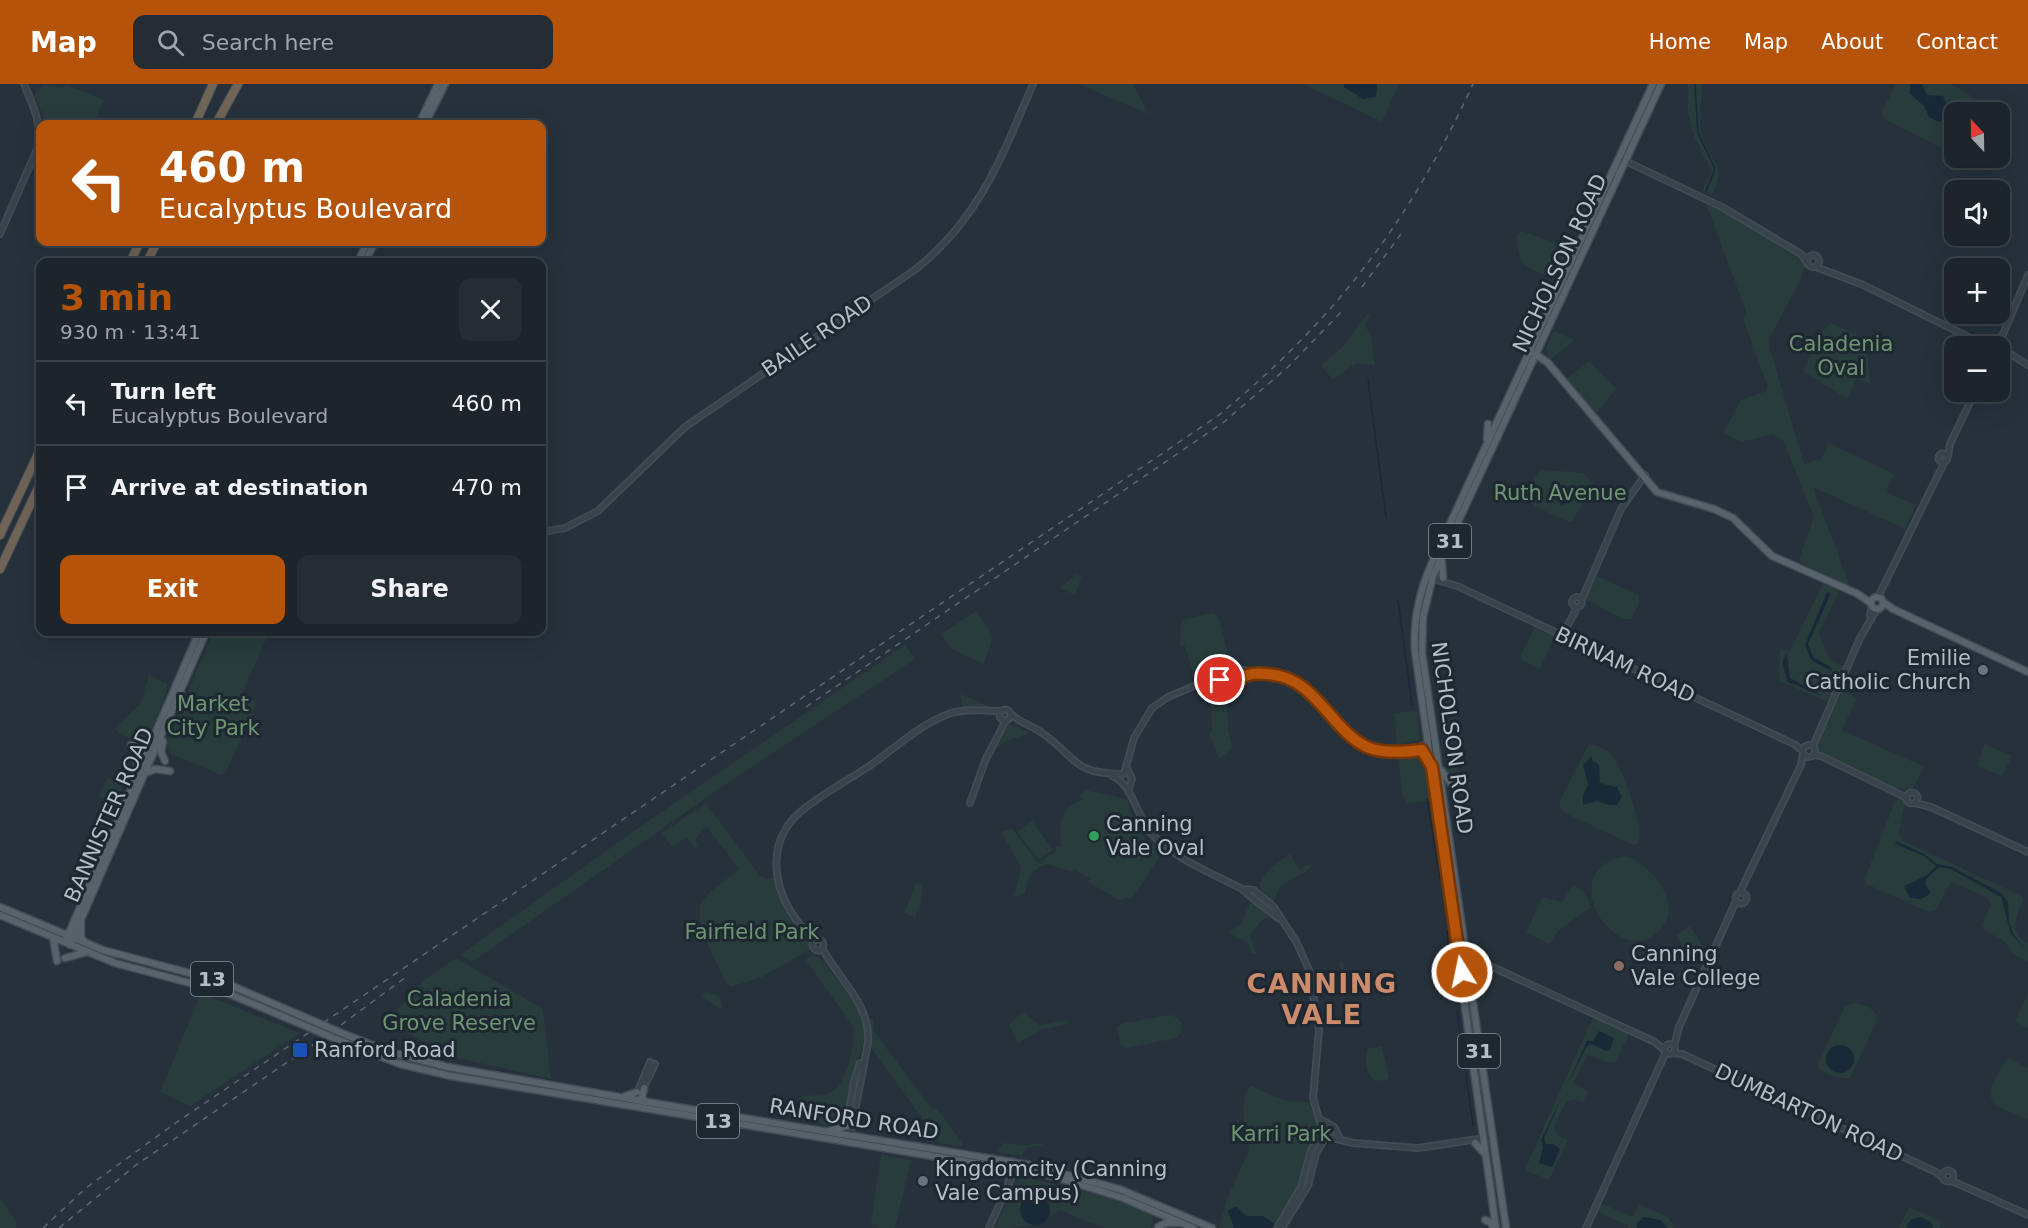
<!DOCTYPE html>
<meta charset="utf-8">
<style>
body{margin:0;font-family:"DejaVu Sans",sans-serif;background:#252d34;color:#f1f3f6;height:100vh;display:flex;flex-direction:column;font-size:22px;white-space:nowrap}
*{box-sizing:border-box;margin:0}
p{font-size:20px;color:#a0a5a9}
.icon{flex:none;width:33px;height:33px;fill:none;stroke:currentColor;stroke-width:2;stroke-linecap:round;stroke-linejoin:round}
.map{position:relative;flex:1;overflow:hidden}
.drawer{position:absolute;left:36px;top:174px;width:510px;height:378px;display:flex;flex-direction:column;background:#1c252c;border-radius:12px;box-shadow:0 6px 24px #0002,0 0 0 2px #3a4248}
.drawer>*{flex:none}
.hud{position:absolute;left:36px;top:36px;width:510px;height:126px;border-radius:12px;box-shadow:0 6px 24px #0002,0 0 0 2px #3a4248;background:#b45309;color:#fff;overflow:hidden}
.needle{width:39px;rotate:338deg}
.tools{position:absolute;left:1944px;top:18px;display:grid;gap:12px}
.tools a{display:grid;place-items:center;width:66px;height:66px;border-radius:12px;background:#1c252c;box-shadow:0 6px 24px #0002,0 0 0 2px #3a4248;font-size:30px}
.pin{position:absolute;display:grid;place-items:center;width:51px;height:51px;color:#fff;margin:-26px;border:3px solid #fff;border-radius:50%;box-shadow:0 2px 6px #0007}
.me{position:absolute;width:66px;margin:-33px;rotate:350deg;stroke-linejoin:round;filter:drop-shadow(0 0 4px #0008)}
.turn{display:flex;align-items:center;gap:21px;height:126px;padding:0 24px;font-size:27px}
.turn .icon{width:78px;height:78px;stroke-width:2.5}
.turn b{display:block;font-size:42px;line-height:51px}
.round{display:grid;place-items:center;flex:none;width:63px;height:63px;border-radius:12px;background:#252d34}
.headline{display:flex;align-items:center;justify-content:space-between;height:102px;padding:0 24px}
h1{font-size:36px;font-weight:700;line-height:45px;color:#b45309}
.cta{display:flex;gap:12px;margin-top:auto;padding:12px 24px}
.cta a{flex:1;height:69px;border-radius:12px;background:#b45309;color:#fff;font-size:24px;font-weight:700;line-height:69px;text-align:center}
.cta a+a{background:#252d34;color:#f1f3f6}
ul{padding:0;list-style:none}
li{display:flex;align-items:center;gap:18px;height:84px;padding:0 24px;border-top:2px solid #3a4248}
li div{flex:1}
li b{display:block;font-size:22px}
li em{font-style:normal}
header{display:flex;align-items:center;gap:36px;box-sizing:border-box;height:84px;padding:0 30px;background:#b45309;color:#fff}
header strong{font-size:28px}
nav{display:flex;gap:33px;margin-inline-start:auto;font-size:21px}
.search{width:420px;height:54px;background:#252d34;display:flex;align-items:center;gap:15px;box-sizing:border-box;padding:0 21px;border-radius:12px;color:#a0a5a9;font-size:22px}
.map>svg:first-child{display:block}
.green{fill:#283c3c}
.water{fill:#1a2938}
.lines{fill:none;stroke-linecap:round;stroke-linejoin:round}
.stream{stroke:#1a2938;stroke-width:1.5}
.minor-casing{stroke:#424c54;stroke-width:8}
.major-casing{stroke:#424c54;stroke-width:9}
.highway-casing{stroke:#444e56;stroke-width:10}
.minor{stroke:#39434b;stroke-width:4.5}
.major{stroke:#58626b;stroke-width:6}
.highway{stroke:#706457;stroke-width:8}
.rail{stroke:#5c6772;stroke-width:1.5;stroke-dasharray:6 6;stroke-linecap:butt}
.major-bridge-casing{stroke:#424c54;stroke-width:9;stroke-linecap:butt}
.major-bridge{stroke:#58626b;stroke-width:6}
.route-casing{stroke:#753606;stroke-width:15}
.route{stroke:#b45309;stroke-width:10}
.worship-dot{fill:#6b7280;stroke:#1e2830;stroke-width:2}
.leisure-dot{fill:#2e9e5b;stroke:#1e2830;stroke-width:2}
.education-dot{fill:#8d6e63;stroke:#1e2830;stroke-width:2}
.transit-dot{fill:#1a4fb4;stroke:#1e2830;stroke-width:2}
.labels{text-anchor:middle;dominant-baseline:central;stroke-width:6;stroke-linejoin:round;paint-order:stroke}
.shield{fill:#1e2830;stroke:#88919a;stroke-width:1.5}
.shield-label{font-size:20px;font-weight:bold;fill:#b5bec7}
.street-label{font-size:21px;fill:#b5bec7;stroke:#1e2830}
.park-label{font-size:21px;fill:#6e9573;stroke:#1e2830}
.poi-label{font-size:21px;fill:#b5bec7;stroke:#1e2830;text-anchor:start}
.district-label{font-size:27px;font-weight:bold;letter-spacing:1.5px;fill:#cb8b6c;stroke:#1e2830}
</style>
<header>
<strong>Map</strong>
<div class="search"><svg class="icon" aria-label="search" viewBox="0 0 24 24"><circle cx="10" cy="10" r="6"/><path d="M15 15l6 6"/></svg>Search here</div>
<nav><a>Home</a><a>Map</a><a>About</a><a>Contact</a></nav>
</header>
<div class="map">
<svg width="2028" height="1144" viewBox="0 0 2028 1144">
<rect width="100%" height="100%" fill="#26313b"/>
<path class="green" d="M45 0 62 3 67 1 104 16 93 40H46L34 11Z
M1078 0H1133L1149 30Z
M1303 0H1399L1382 38Z
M1688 0H1702C1702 15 1698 38 1702 52 1711 81 1728 78 1712 112L1702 107 1711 87 1694 52 1688 30Z
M1896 0H1952L1976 15 1974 28H1954V67H1948L1884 35 1882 28Z
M1705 117 1781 159 1806 179 1801 195 1769 255 1770 265 1804 380 1821 375 1829 359 1894 390 1886 408 1916 421 1905 445 1813 403 1850 502 1801 479 1799 475 1814 433 1783 356 1772 350 1741 358 1723 349 1741 316 1766 307 1767 301 1743 235 1746 227Z
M1521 147 1564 162 1568 169 1556 196C1527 181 1517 187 1517 151Z
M1367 230 1370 232 1365 242 1371 250 1375 281 1356 279 1333 296 1321 282 1346 259Z
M1831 239 1879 261 1867 267 1870 300 1857 294 1847 315 1803 287 1822 248Z
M1553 247 1575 256 1550 276 1546 264Z
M1589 277 1616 305 1595 331 1566 295Z
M1545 386 1583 389 1593 399 1573 437 1569 438 1534 422C1526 410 1532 400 1538 388Z
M1077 490 1082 494 1075 511 1059 504Z
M1597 492 1639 511V519L1631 535H1623L1587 516 1585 510Z
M1823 499 1839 507 1819 550 1829 575 1845 583 1828 618 1779 597 1780 564 1790 567Z
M976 527 993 552 984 580 951 565 941 550Z
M1213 529 1219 534 1232 585 1196 599 1185 562 1180 561 1181 536Z
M1535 543 1555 551 1540 585 1523 577 1520 572Z
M213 548H269L242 610 257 618 226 689 221 691 171 670 166 662Z
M905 561 915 575 726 700 472 878 460 871 638 744Z
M149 591 167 600V607L148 654C137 658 121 655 115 644L141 619Z
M1227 592 1228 646 1232 663 1220 675 1209 650 1212 647C1211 633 1214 612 1201 600Z
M1840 605 1857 614 1842 646 1925 683 1912 705 1891 703 1818 667 1815 660Z
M960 610 996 625 963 623Z
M1418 627 1419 656 1397 661 1394 629Z
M1009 640 1031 649 1009 656 995 665Z
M1589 660C1597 661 1608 665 1613 672 1622 684 1646 749 1638 760L1633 761 1565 729 1560 724V716Z
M1985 660 2012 672 2002 692 1977 682Z
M1415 671 1426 680 1433 716 1406 720 1402 708 1398 673Z
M1445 677 1461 687 1460 698 1454 700 1446 691Z
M107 694 123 700 115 723 99 711Z
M1085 706 1127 715 1132 733 1147 758 1159 765V774L1134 812 1119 816 1088 798 1090 795 1073 785 1074 788 1047 780C1031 786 1027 792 1026 809L1014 814 1021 784 1001 747 1013 745 1038 779 1057 767 1055 762 1062 763C1058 741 1060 722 1084 715L1080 713Z
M1900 713 1905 720 1899 748 1902 756 2021 812 2023 816C2017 832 2007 850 2028 859V877C2004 869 2016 866 2002 856 1995 850 1986 851 1981 842L1991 821 1988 814 1951 798 1936 826 1929 828 1866 800 1865 794 1895 717Z
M706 719 760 792 766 795 774 794 781 813 811 858V865L762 893 731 903 726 899C718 880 690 834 703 816 713 803 728 795 739 785L707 743 698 751 696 757 700 762 696 765 687 753 672 763 662 749Z
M1032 737 1053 766 1039 776 1017 748Z
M1290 770 1299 785 1310 780 1311 782 1307 787 1281 801 1273 819 1261 811C1255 792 1277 779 1290 770Z
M1627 772C1655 783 1687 825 1656 850 1613 884 1551 784 1627 772Z
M916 799 923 800 921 819 915 833 904 829Z
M1573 801 1586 809 1591 823 1557 848 1550 860 1526 849 1542 813 1562 818Z
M1251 817C1260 820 1262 829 1271 833L1263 835 1250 851 1256 869 1252 870 1247 858 1229 850 1230 846 1240 842Z
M1690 842 1704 864 1690 873 1676 851Z
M814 871 822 876 852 915 864 937V959L854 986 843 1040 838 1044 797 1035 800 1013C809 1010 820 1013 828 1010 847 1004 856 958 853 942L805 875Z
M456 874 543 925 551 995 448 972 402 945 381 937 405 918 423 897Z
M1342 877 1356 904 1352 906 1345 897 1339 880Z
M704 908 720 912 723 924 720 925 702 912Z
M201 909 300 949 190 1022 160 1008Z
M2028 909V944L2015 938Z
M1852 919C1865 921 1873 922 1878 935L1850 994C1841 996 1822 990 1817 982L1844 924Z
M1022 928 1040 941 1068 936 1069 940 1041 946 1018 959 1009 941Z
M1170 931C1183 934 1186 946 1176 954L1127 964 1120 961 1117 944 1120 940Z
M1599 934 1630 948 1615 979 1603 977 1587 970 1574 999 1588 1007 1583 1018 1573 1015 1566 1018 1554 1043 1557 1051 1566 1055 1567 1058 1549 1096 1527 1087 1526 1083 1592 935Z
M869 935H873L874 947 931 1024 937 1025 963 1060 961 1063 940 1059 869 961Z
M1382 962 1389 995 1376 997C1364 989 1365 978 1367 965Z
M2008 974 2028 984V1036L1994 1021C1984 1005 2000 987 2008 974Z
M1251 1002 1286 1017 1309 1018 1320 1047 1310 1066 1301 1100 1276 1144H1221L1219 1143 1227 1115 1249 1066 1243 1026 1246 1007Z
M1004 1059 1027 1061 1042 1059 1043 1061 1026 1064 1022 1072 995 1068Z
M881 1071 911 1076 895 1144H880L871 1138Z
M1024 1093 1103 1112 1150 1129 1153 1137 1151 1144H1105L1059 1126C1038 1144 1024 1144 995 1144L1017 1095Z
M0 1114 16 1137V1144H0Z
M1601 1119 1633 1133 1639 1120 1668 1133 1675 1144H1628V1142L1597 1127Z
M1909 1123 1942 1138 1939 1144H1899Z"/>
<path class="water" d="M1344 0H1377L1376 13 1363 15 1344 3Z
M1910 0H1922L1927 11 1943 12 1950 28 1946 36 1939 38 1929 33 1924 22 1910 10Z
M1554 402 1562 405 1569 402 1577 410 1574 414 1567 412V419L1562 421 1550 411Z
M1827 508 1831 509 1808 560 1813 573 1832 584 1831 587 1811 576 1805 561Z
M1787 570 1790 594 1822 612 1788 598C1785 589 1779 577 1787 570Z
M1592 672V676L1599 681 1600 699 1616 703 1619 701 1617 704 1622 713 1617 721H1608L1597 717 1583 721V711L1588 701 1583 681Z
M1896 757 1924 770 1937 780 1952 783 2001 809 2008 818 2009 839 2014 851 2028 868 2011 850 2001 813 1951 785 1939 783 1926 795 1925 801 1931 808C1924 816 1918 816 1909 813L1904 802 1926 792 1936 782 1924 772 1895 760Z
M1599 947 1614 954 1610 966 1606 967 1592 960 1587 962 1567 1001 1587 957H1593Z
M1826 975a14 14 0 1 1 28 0a14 14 0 1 1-28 0Z
M1562 1013 1544 1054 1546 1060H1553L1560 1065 1552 1083 1539 1079 1543 1063 1541 1056Z
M1020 1126a15 15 0 1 1 30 0a15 15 0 1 1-30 0Z
M1236 1122 1246 1132H1263L1281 1144H1234L1228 1127Z
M1644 1133 1661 1136 1668 1144H1637V1139Z
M1921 1133 1931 1138 1933 1144H1906L1910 1136Z"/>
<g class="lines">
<path class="stream" d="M1695 0 1698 49 1715 85 1706 108
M1368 296 1386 434
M1398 516 1412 621
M1427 715 1440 795
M1447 846 1450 887
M1452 895 1456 920
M1457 927 1473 1041"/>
<g class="minor-casing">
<path id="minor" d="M1619 74 1722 123 1801 170 1807 178
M0 150 38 63C42 39 33 21 24 0
M1807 177a6 6 0 1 1 12 0a6 6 0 1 1-12 0Z
M1816 183 1861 200 1987 262
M1994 258 2001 252
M1999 260 2028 191
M2000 264 2028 281
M1938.5 374a4.5 4.5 0 1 1 9 0a4.5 4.5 0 1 1-9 0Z
M1948 372 1950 360 1975 308
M542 448 565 444 598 427 685 343 916 185C980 134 1002 72 1033 0
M1432 489 1437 496 1457 502 1794 660 1803 667
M1572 518a5 5 0 1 1 10 0a5 5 0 1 1-10 0Z
M1878 513 1944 379
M1582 515 1621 425 1645 391
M1870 531 1872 522
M1562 552 1577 524
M1196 602H1208L1227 594 1237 597 1251 589
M999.5 631a5.5 5.5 0 1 1 11 0a5.5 5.5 0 1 1-11 0Z
M1010 629C1019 639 1032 641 1042 649 1078 674 1072 690 1123 690
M1803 667a6 6 0 1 1 12 0a6 6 0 1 1-12 0Z
M1813 662 1860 554 1877 525
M1411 665 1424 661 1437 671
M1814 671 1821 672 1907 714
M1126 682 1132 695 1128 707
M1124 690 1134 654 1152 624 1168 613 1235 585 1273 590 1294 597 1315 611 1357 657 1372 665 1425 666 1431 663 1434 656
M1112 692C1132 699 1137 733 1151 749 1174 775 1212 789 1242 805 1254 816 1265 824 1278 834
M1906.5 714a5.5 5.5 0 1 1 11 0a5.5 5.5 0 1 1-11 0Z
M970 719 985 677 1006 636
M1915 719 1931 723 2028 768
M1242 805 1254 806 1258 811
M1740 808 1801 681 1803 669
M1735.5 814a5.5 5.5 0 1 1 11 0a5.5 5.5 0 1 1-11 0Z
M1258 810 1273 822 1297 859 1309 886 1319 946 1313 1014 1324 1052 1353 1059 1418 1064 1492 1053
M812.5 861a5.5 5.5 0 1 1 11 0a5.5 5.5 0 1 1-11 0Z
M816 856C778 827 758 765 799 729 821 710 847 697 871 681 896 663 922 639 951 629 968 624 984 627 1001 627
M822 864C839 896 871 920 868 959L850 1053
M1459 871 1470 882 1483 879
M1462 891 1465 883 1470 879 1488 881 1655 958 1665 967
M1665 965a5 5 0 1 1 10 0a5 5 0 1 1-10 0Z
M1674 962 1679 943 1736 817
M1673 969 1682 970 1936 1088 1943 1094
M643 1005 655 980
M637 1009 650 978
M1320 1035 1334 1043 1339 1053
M845 1053 854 997 860 979
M1942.5 1092a5.5 5.5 0 1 1 11 0a5.5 5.5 0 1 1-11 0Z
M1952 1097 2028 1131
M1008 1102 1012 1077
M989 1144 1016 1084
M1277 1144 1301 1103 1311 1066 1323 1050
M1282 1144 1308 1102 1316 1069 1326 1053
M1586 1144 1666 968"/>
</g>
<g class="major-casing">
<path id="major" d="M419 40 438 0
M425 40 445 0
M358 178 367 158
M365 178 375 158
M1570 179V161
M1534 269 1548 279 1657 408 1714 425 1733 434 1772 472 1856 509 1871 519
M1487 355 1488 340
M1442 478 1443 494
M1871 519a6 6 0 1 1 12 0a6 6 0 1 1-12 0Z
M1883 518 1893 525 2028 588
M163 657 161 668 165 677
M131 661H146L152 658
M1422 666 1430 680
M135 670 138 678 136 688
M1441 686 1453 702
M148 688 155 685 170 687
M0 823 103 866 223 898 316 938
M0 831 115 879 227 909 308 943
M81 837V854L85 858
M53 853 57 877
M65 858 199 548
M70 861 206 548
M1466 862 1478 878
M65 874 87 868
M339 948 387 967 448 983 665 1021 1030 1081 1119 1105 1212 1144
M331 953 400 980 451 992 1052 1092 1123 1114 1193 1144
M644 1004 642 1013 645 1018
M625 1012 637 1008
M829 1047 847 1042
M1475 1059 1483 1068
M1485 1136 1490 1138 1494 1144
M1158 1143 1166 1139H1177
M1496 1144 1415 567C1413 537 1419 509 1431 481L1653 0
M1506 1144 1422 569 1423 533 1433 492 1661 0"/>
</g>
<g class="highway-casing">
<path id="highway" d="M195 40 213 0
M216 40 238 0
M130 178 140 158
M147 178 157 158
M0 451 40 366
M0 485 40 400"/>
</g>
<use href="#minor" class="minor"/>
<use href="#major" class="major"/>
<use href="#highway" class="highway"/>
<path class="rail" d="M1362 203 1401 150
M806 623 1224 338 1288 283 1343 226
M43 1144 86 1104 177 1038 1219 331C1336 235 1410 137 1473 0
M59 1144 136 1081 326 952 406 893"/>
<g class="major-bridge-casing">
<path id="major-bridge" d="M316 938 339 948
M308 943 331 953"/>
</g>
<use href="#major-bridge" class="major-bridge"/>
</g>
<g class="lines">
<g class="route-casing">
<path id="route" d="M1220 596 1230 594 1237 597C1247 589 1255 589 1267 590 1317 593 1328 644 1367 663 1382 670 1406 668 1422 666L1432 683 1459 871 1467 880 1462 888"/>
</g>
<use href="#route" class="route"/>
</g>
<g class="worship-dot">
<circle cx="1983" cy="586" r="6"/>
<circle cx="923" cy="1097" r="6"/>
</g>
<circle class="leisure-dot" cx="1094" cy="752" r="6"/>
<circle class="education-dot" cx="1619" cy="882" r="6"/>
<rect class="transit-dot" x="292" y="958" width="16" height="16" rx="3"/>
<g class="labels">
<g class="shield">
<rect x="1429" y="440" width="42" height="34" rx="4.5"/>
<rect x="191" y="878" width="42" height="34" rx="4.5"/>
<rect x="1458" y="950" width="42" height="34" rx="4.5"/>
<rect x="697" y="1020" width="42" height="34" rx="4.5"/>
</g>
<g class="shield-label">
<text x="1450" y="457">31</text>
<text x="212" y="895">13</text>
<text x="1479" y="967">31</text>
<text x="718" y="1037">13</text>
</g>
<g class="street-label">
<text transform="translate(1560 179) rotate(-65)">NICHOLSON ROAD</text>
<text transform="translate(817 252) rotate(-34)">BAILE ROAD</text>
<text transform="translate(1625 581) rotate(25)">BIRNAM ROAD</text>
<text transform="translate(1452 654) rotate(82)">NICHOLSON ROAD</text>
<text transform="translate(109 731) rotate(-66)">BANNISTER ROAD</text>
<text transform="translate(1809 1029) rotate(25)">DUMBARTON ROAD</text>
<text transform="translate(854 1035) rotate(9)">RANFORD ROAD</text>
</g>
<g class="park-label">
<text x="1841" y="260">Caladenia<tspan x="1841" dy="24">Oval</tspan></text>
<text x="1560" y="409">Ruth Avenue</text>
<text x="213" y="620">Market<tspan x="213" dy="24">City Park</tspan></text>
<text x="752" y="848">Fairfield Park</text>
<text x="459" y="915">Caladenia<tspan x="459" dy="24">Grove Reserve</tspan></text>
<text x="1281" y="1050">Karri Park</text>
</g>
<g class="poi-label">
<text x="1971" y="574" text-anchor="end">Emilie<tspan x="1971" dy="24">Catholic Church</tspan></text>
<text x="1106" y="740">Canning<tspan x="1106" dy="24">Vale Oval</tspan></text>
<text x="1631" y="870">Canning<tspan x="1631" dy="24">Vale College</tspan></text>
<text x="314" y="966">Ranford Road</text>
<text x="935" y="1085">Kingdomcity (Canning<tspan x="935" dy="24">Vale Campus)</tspan></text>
</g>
<g class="district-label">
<text x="1322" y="899">CANNING<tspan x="1322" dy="31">VALE</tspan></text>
</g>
</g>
</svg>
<div class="tools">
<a><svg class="needle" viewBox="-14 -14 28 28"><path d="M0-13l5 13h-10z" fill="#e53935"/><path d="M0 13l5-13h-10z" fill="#a0a5a9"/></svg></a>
<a><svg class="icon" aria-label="sound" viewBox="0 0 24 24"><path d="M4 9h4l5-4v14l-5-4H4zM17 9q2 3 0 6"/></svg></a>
<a>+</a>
<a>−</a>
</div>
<div class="pin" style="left:1220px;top:596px;background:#d93025"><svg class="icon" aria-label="arrive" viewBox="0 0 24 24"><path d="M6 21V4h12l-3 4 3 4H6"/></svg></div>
<svg class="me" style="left:1462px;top:888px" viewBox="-20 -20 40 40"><circle r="17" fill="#b45309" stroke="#fff" stroke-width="3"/><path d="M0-11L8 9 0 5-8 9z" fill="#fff"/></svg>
<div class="hud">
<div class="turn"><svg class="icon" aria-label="left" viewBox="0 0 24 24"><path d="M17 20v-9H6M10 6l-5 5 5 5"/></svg><div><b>460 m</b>Eucalyptus Boulevard</div></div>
</div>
<section class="drawer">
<div class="headline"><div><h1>3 min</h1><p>930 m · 13:41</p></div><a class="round"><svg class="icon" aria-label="close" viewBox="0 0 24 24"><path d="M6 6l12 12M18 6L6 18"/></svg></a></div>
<ul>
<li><svg class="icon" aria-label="left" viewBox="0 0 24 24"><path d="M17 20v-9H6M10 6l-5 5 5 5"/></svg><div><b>Turn left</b><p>Eucalyptus Boulevard</p></div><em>460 m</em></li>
<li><svg class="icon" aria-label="arrive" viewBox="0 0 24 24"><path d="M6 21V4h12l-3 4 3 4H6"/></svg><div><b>Arrive at destination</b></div><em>470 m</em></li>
</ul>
<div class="cta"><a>Exit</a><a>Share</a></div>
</section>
</div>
